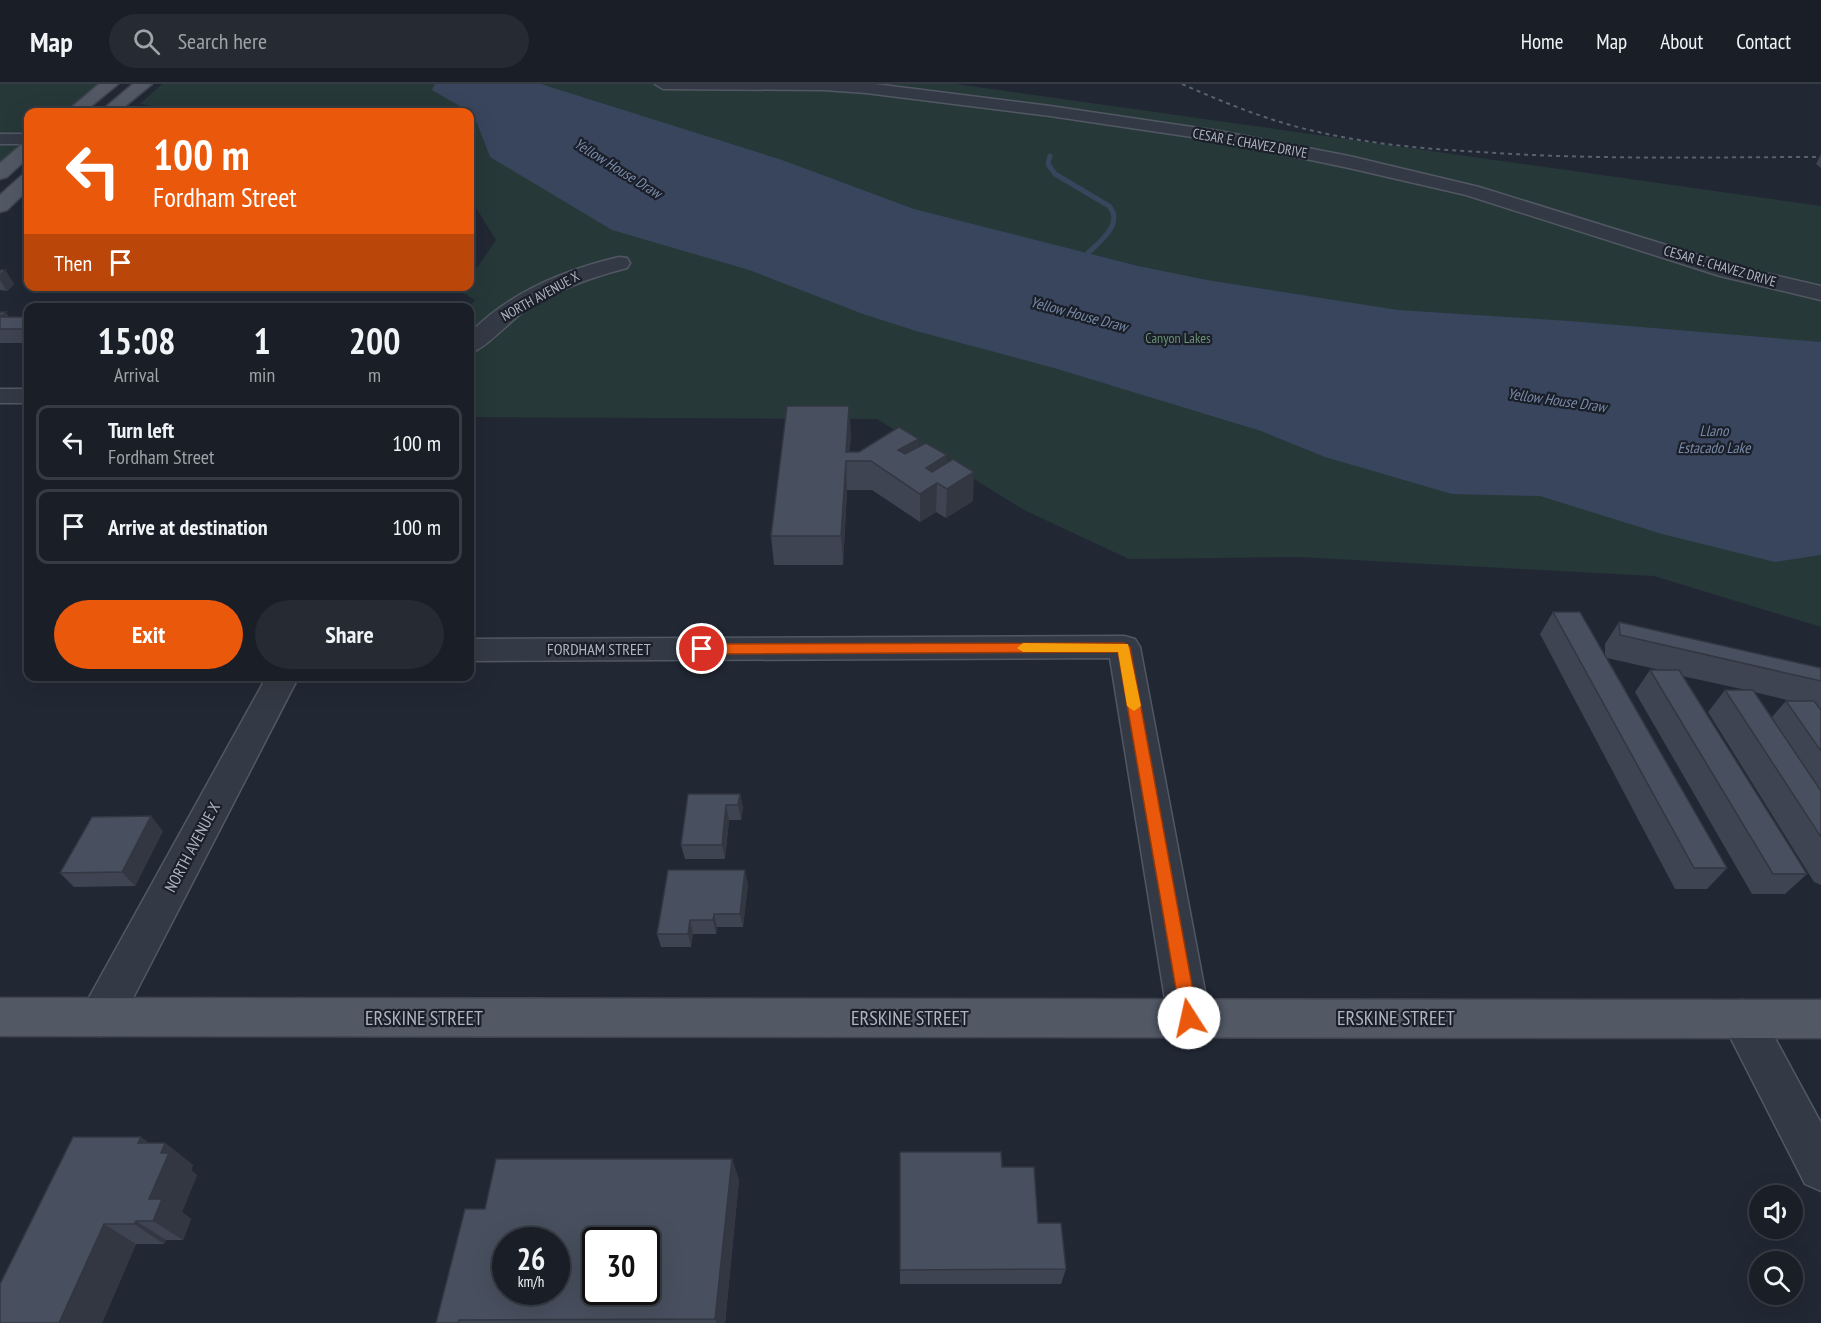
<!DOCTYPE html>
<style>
body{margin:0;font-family:"PT Sans Narrow",sans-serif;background:#262b33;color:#f1f3f6;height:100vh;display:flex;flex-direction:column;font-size:22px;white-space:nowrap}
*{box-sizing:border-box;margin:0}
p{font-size:20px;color:#9fa2a7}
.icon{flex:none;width:33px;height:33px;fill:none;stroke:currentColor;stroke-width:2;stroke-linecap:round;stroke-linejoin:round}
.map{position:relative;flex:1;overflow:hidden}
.sheet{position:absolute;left:24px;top:219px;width:450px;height:378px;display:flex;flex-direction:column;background:#191e27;border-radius:12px;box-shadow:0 6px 24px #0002,0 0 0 2px #373c44}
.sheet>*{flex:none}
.guide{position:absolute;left:24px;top:24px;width:450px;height:183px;border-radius:12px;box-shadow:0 6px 24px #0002,0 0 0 2px #373c44;background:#ea580c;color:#fff;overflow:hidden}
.buttons{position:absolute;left:1749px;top:1101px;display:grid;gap:12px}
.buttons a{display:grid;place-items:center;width:54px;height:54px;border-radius:50%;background:#191e27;box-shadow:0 6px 24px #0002,0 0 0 2px #373c44;font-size:30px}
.speed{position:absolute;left:492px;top:1143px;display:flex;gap:12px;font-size:30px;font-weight:700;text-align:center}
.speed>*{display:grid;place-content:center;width:78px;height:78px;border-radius:50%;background:#191e27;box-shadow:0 6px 24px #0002,0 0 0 2px #373c44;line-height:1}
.speed small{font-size:15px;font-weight:400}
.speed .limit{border:3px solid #111;border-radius:9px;background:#fff;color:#111}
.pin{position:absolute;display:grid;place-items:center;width:51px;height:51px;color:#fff;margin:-26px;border:3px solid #fff;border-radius:50%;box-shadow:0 2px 6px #0007}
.me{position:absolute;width:66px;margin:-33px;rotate:350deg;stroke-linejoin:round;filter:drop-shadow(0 0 4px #0008)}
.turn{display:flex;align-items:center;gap:21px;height:126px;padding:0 30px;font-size:27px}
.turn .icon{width:78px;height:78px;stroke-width:2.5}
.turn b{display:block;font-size:42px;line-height:51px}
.then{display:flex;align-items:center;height:57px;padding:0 30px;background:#0003;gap:12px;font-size:22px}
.eta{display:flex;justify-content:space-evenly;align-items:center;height:102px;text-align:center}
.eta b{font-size:36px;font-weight:700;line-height:42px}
.button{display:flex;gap:12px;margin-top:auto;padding:12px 30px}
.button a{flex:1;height:69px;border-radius:36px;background:#ea580c;color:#fff;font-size:24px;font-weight:700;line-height:69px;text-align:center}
.button a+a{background:#262b33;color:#f1f3f6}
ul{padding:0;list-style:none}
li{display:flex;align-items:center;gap:18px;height:75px;margin:0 12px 9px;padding:0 18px;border:3px solid #373c44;border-radius:12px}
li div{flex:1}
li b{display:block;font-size:22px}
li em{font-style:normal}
header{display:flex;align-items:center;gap:36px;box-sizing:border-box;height:84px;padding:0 30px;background:#191e27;border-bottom:2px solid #373c44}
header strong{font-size:28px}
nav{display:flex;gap:33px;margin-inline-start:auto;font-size:21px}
.search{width:420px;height:54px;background:#262b33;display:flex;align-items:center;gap:15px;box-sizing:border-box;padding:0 21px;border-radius:33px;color:#9fa2a7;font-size:22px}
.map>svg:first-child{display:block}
.green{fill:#273839}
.water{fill:#38455c}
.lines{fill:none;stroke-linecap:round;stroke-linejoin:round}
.stream{stroke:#38455c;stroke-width:5}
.minor-casing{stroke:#525863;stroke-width:3}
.major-casing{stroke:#3e434e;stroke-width:3}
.minor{fill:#343a45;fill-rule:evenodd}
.major{fill:#525965;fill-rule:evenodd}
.rail{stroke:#59606e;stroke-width:2;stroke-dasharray:4 4;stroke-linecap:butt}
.wall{fill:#3e4451;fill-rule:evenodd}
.shaded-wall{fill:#323742}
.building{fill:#484f5e;stroke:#323742;stroke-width:1.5;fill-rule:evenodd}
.route{fill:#ea580c;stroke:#983908;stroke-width:1.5}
.slow{fill:#f59e0b}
.labels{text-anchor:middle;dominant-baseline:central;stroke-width:4.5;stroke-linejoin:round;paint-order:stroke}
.far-street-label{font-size:14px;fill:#afb5c2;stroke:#1a1f29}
.far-park-label{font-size:14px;fill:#699074;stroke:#1a1f29}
.far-water-label{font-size:15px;font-style:italic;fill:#798aa8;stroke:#1a1f29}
.street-label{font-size:16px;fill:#afb5c2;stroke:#1a1f29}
.near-street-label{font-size:20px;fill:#afb5c2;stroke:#1a1f29}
</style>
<header>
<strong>Map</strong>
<div class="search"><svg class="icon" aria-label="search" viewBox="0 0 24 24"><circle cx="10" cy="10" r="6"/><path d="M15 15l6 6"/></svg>Search here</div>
<nav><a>Home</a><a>Map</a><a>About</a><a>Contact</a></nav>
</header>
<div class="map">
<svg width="1821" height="1239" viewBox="0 0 1821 1239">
<rect width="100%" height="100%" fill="#212834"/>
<path class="green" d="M0 0H104L69 28H28V61L0 85Z
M162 0H956L1821 122V543L1654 492 1299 473 1129 475 1024 426 877 335 470 333 469 223 475 216 460 207 463 203 470 202V194L496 156 470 114V28H190L140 20Z"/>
<path class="water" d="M435 0H541L782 76 914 125 1138 182 1207 196 1398 226 1569 237 1821 258V471L1775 478 1662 450 1540 412 1452 410 1325 373 1261 347 1054 284 916 247 863 230 749 186 612 146 490 73 477 39 470 28 432 6Z"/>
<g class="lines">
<path class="stream" d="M1050 72 1048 80 1055 90 1109 122C1124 139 1101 157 1088 169"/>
<g class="minor-casing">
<path id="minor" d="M655 0H875L1050 22 1219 47 1349 72 1479 103 1734 182 1821 202V216L1720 192 1466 111 1349 84 1219 57 1050 32 866 9 824 6 663 5Z
M0 50H28V60H0Z
M619 173 627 174 630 179 627 184C592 193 558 205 528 224 512 235 484 266 470 269V249C510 208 564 186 619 173Z
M0 305H28V319H0Z
M1124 552 1135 555 1140 563 1210 934 1204 948 1189 953 1174 948 1168 934 1110 574 470 577V555Z
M267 592H299L116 947 101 952 86 947 80 933 86 919Z
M1742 916 1757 921 1821 1039V1107L1805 1100 1721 935 1727 921Z"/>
</g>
<g class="major-casing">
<path id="major" d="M99 0H118L84 28H66Z
M133 0H152L118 28H100Z
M28 59V74L7 93 0 95V79L21 61Z
M28 90V106L7 126 0 128V111L21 92Z
M0 914 1821 916V954L0 952Z"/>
</g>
<use href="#minor" class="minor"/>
<use href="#major" class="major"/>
<path class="rail" d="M1182 0C1225 19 1269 37 1314 47 1369 60 1425 65 1481 68 1594 76 1708 73 1821 73"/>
</g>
<path class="wall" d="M1821 70V84L1816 80Z
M0 186H5L14 200 7 207 0 206Z
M79 202H109L106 206H81Z
M0 228 9 233H28V259H0Z
M851 351 849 368H859L919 362 946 379 973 417 946 434 936 428 920 438 872 406H847L843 481H774L771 452Z
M1553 528 1605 572V560L1619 538 1821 584V624L1819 623 1821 626V801L1814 798 1708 628 1725 606H1746L1682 592 1807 790 1785 810H1752L1635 608 1650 586H1660L1607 574 1727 784 1707 805H1675L1540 550ZM1754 608 1791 617H1786L1771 634Z
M740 710 743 724 741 736H729L725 775H685L681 761Z
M163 747 135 802 74 803 60 789Z
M748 800 743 843H717L716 850H693L691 863H661L657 850Z
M150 1059H165L193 1081 191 1086 197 1091 182 1128 191 1135 183 1156H166L164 1160H136L102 1239H0Z
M732 1075 739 1096 725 1239H436L485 1125Z
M1002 1083 1038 1139 1066 1185 1061 1200H900V1186Z"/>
<path class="shaded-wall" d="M5 186 14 200 7 207 0 196V191Z
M6 228 15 242 0 234Z
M849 322 851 351 849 377 846 368Z
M919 355V383L898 366Z
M947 371 946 400 937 399 936 428 920 438V410L926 384Z
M846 377 847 406 843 481 841 452Z
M974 388 973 417 946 434 947 405Z
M740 710 743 724 741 736 738 721Z
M726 721 729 736 725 775 722 761Z
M151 732 163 747 135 802 122 788Z
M745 786 748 800 743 843 740 830Z
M714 830 717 843 716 850 713 836Z
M690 836 693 850 691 863 688 850Z
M141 1053 161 1068 165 1059 193 1081 191 1086 197 1091 182 1128 191 1135 183 1156 153 1137 149 1115 138 1059Z
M732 1075 739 1096 725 1239H717L715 1235Z
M136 1137 166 1156 164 1160 134 1140Z
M104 1140 136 1160 102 1239H59Z"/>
<path class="building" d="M0 186H5L0 191Z
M0 228H6L0 233Z
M0 233H28V245H0Z
M787 322H849L846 368H859L899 343 919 355 898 366 905 370 926 359 947 371 926 384 932 388 953 375 974 388 947 405 937 399 920 410 871 377H846L841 452H771Z
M1553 528H1580L1727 784H1694Z
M1619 538 1821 584V597L1620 551Z
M1650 586H1679L1807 790H1773Z
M1725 606H1753L1821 707V753Z
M1786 617H1814L1821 626V667Z
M688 710H740L738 721H726L722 761H681Z
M151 732 122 788 60 789 92 733Z
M668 786H745L740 830H714L713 836H690L688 850H657Z
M73 1053H141L138 1059H165L161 1069H169L149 1115H162L153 1137H136L134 1140H104L59 1239H0V1200Z
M900 1068H1001L1002 1083H1034L1038 1139H1061L1066 1185 900 1186Z
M496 1075H732L715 1235 459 1236 458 1239H436L465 1125H485ZM506 1156H556V1208H506ZM596 1156H646V1208H596Z"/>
<path class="route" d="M1124 559 1130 563 1198 934 1195 940 1189 942 1183 940 1181 934 1118 568 702 570 695 565 702 560Z"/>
<path class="slow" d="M1023 559 1128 560 1141 622 1134 627 1127 622 1118 568H1023L1017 564Z"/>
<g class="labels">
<g class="far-street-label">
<text transform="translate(1250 59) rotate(10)">CESAR E. CHAVEZ DRIVE</text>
<text transform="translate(1720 182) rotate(16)">CESAR E. CHAVEZ DRIVE</text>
<text transform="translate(540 212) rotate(-29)">NORTH AVENUE X</text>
</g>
<g class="far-park-label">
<text x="1178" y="254">Canyon Lakes</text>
</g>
<g class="far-water-label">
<text transform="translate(618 84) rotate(32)">Yellow House Draw</text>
<text transform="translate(1079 230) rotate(15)">Yellow House Draw</text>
<text transform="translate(1557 316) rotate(8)">Yellow House Draw</text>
<text x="1714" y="346">Llano<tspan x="1714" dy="17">Estacado Lake</tspan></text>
</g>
<g class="street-label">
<text x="599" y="565">FORDHAM STREET</text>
<text transform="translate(192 763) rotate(-62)">NORTH AVENUE X</text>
</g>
<g class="near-street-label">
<text x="424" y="934">ERSKINE STREET</text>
<text x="910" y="934">ERSKINE STREET</text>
<text x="1396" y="934">ERSKINE STREET</text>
</g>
</g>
</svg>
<div class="buttons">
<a><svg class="icon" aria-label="sound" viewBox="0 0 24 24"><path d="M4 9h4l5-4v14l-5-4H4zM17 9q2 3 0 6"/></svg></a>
<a><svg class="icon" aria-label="search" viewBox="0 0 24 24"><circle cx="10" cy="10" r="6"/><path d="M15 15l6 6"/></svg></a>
</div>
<div class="speed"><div>26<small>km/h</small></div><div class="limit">30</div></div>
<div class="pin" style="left:702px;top:565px;background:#d93025"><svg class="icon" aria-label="arrive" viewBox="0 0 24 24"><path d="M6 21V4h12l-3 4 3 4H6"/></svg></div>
<svg class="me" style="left:1189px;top:934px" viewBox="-20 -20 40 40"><circle r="19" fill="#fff"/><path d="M0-13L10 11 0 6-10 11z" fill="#ea580c"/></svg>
<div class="guide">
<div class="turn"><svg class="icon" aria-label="left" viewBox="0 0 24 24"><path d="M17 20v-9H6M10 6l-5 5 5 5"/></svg><div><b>100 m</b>Fordham Street</div></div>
<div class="then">Then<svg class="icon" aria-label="arrive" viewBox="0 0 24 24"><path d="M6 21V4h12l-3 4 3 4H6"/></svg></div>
</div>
<section class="sheet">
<div class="eta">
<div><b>15:08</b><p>Arrival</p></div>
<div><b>1</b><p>min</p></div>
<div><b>200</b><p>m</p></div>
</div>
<ul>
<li><svg class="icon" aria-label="left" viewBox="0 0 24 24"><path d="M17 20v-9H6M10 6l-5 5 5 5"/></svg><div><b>Turn left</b><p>Fordham Street</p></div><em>100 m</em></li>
<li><svg class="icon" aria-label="arrive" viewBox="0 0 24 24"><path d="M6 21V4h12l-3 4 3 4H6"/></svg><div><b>Arrive at destination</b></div><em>100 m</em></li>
</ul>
<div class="button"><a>Exit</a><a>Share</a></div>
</section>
</div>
